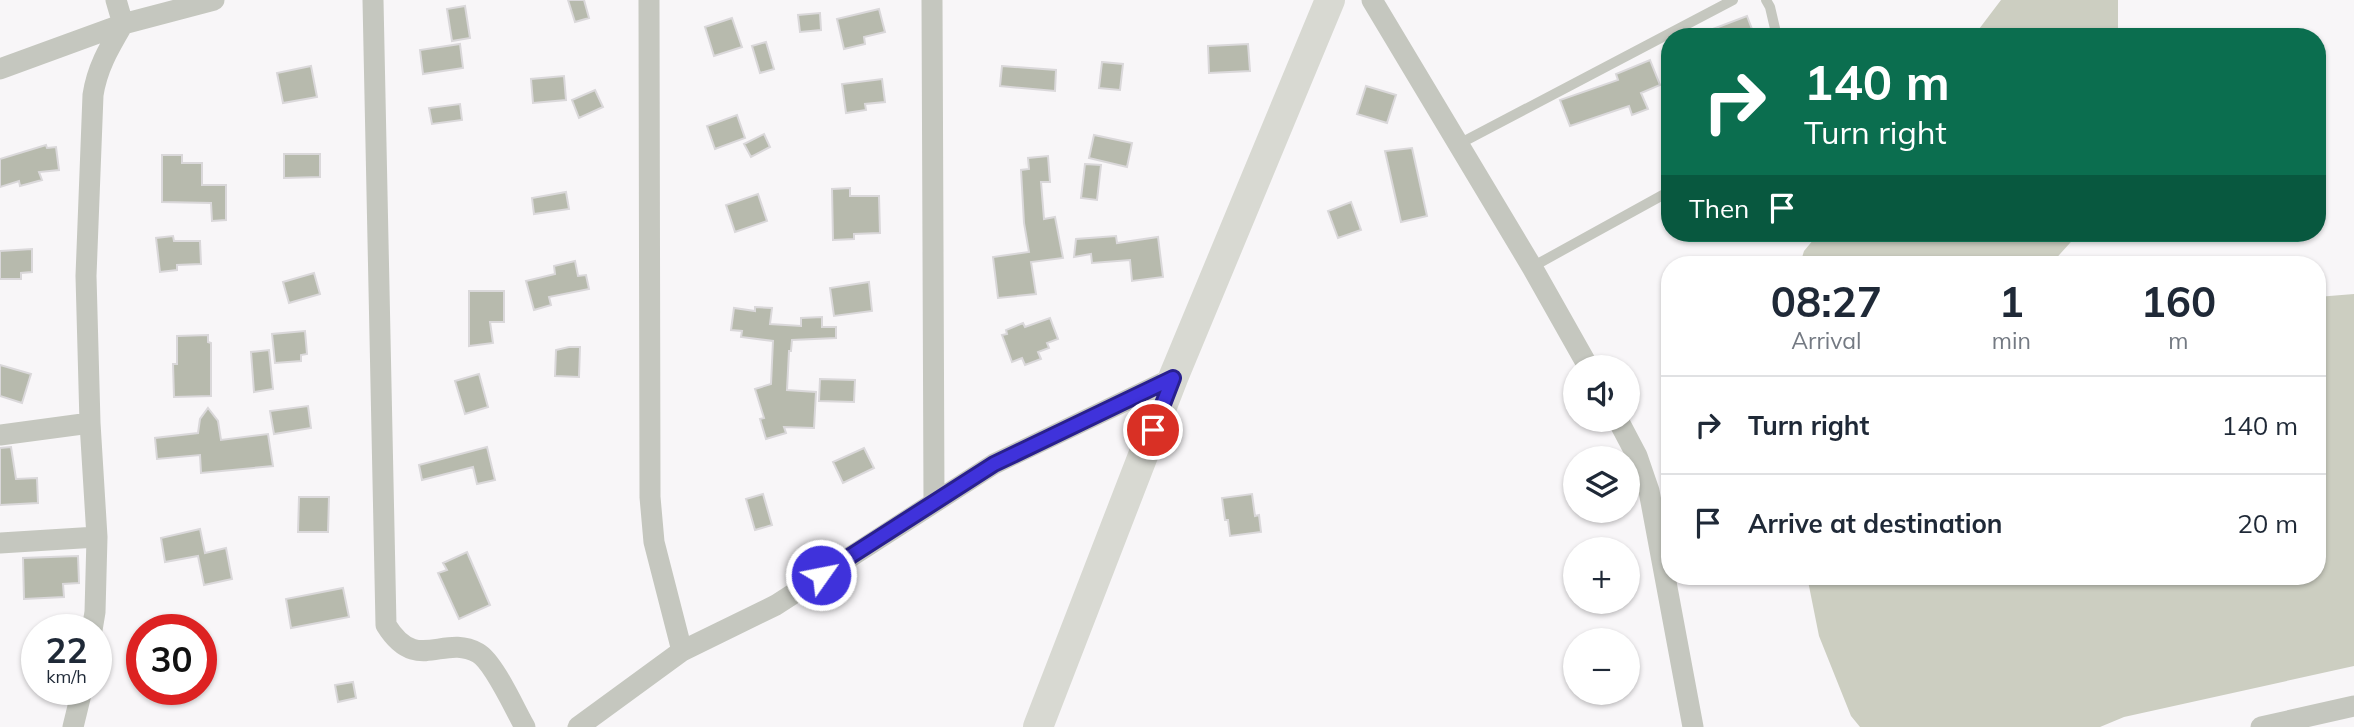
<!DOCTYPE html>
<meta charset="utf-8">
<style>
body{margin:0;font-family:Mulish,sans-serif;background:#f2f2f3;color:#1f2937;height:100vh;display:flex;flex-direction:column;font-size:26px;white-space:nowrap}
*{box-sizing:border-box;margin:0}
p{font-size:23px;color:#747a83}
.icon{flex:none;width:38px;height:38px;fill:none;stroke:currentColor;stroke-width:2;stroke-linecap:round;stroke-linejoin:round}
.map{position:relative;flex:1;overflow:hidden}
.details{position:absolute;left:1661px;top:256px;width:665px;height:329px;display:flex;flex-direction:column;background:#fff;border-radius:28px;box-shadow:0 2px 5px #0004}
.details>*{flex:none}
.banner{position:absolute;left:1661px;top:28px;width:665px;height:214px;border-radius:28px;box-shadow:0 2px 5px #0004;background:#0b6e4f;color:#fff;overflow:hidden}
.tools{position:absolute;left:1563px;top:355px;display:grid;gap:14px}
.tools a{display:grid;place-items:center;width:77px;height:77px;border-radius:50%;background:#fff;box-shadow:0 2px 5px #0004;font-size:35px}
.speed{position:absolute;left:21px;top:614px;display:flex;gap:14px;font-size:35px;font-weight:700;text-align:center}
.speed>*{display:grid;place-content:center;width:91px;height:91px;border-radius:50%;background:#fff;box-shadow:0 2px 5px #0004;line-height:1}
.speed small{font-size:18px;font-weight:400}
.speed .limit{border:10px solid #d22;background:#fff;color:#111}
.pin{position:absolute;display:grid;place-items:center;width:60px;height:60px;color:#fff;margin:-30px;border:4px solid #fff;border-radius:50%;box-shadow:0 2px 7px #0007}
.me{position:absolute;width:77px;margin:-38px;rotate:57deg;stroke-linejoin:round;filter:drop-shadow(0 0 5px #0008)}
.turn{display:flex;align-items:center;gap:24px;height:147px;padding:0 28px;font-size:32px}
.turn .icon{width:91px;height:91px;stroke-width:2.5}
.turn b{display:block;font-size:49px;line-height:60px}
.then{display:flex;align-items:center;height:66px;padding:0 28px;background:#0003;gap:14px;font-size:26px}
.eta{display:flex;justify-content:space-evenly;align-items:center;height:119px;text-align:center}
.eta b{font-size:42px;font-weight:700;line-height:49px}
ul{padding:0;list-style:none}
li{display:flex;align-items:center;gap:21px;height:98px;padding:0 28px;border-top:2px solid #e0e1e3}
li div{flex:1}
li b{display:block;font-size:26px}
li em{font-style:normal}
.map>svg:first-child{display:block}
.water{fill:#cccec1}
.building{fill:#b7baad;stroke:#dad8da;stroke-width:2}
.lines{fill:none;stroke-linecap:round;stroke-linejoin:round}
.lane{stroke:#c5c7bf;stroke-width:10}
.street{stroke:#c5c7bf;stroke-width:21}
.secondary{stroke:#d8d9d2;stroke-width:30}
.route-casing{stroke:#29208e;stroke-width:18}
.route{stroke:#3f32db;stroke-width:12}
</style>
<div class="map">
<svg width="2354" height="727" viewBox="0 0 2354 727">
<rect width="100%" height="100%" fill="#f8f6f8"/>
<path class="water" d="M2001 0H2118V37H1973Z
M1819 233H2079L2051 264H1800L1804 251Z
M2354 294V666L2124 717 2100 727H1860L1851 716 1819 636 1807 576H2317V297Z"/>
<path class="building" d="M568 0H584L589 18 575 22Z
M465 6 470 38 452 41 447 9Z
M879 9 885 32 864 37 865 44 844 49 837 19Z
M820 13 821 30 800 32 798 15Z
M1747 16 1755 37H1697V35Z
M732 18 742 47 714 56 705 27Z
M766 42 774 69 760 73 752 46Z
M460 44 463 68 423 74 420 50Z
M1248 44 1250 71 1209 73 1208 46Z
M1650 60 1660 85 1641 93 1648 109 1632 115 1629 106 1570 126 1560 100 1618 80 1616 74Z
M1102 62 1123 64 1120 90 1099 88Z
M311 66 317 97 283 103 277 73Z
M1002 66 1056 70 1055 91 1000 86Z
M564 76 566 100 533 103 531 79Z
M882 79 885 102 865 104 866 110 846 113 842 84Z
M1366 86 1396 95 1387 123 1357 114Z
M595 90 603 107 579 118 572 100Z
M460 104 462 120 432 124 429 108Z
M737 115 745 138 715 149 707 126Z
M764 134 770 147 751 157 744 144Z
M1094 135 1132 143 1127 167 1089 158Z
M46 145 47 148 56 147 59 170 39 172 42 180 20 186 19 181 0 187V159Z
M1412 148 1427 216 1401 222 1385 151Z
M284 154H320V177L284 178Z
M162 155H182V163H202V185H226V220L212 221 211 203 162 202Z
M1048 156 1050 182H1041L1044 219 1055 217 1063 258 1031 262 1036 294 998 298 993 257 1029 252 1024 223 1021 170 1029 169 1028 158Z
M1085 164 1101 165 1097 200 1081 198Z
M850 188V196H879L880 233 854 234V239L833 240 832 189Z
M566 192 569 209 534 214 532 198Z
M758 194 767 221 735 232 726 205Z
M1351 202 1361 230 1338 238 1328 211Z
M173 236 174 241H200L201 264 177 265V270L160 272 156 238Z
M1116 236 1117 243 1158 237 1163 277 1132 281 1130 260 1092 263 1091 254 1074 257 1076 239Z
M32 249V272L21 273V279H0V251Z
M575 261 578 276 586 275 589 289 549 297 551 305 534 310 526 281 555 274 554 266Z
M314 273 320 294 289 303 283 282Z
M869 282 872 311 834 316 830 288Z
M469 291H504V322H490L493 343 469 346Z
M755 307 772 308 770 324 801 326V318L822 317V327H836V338L792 340 791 351H789L787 390 816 392 814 428 784 427 786 433 766 439 760 419 764 418 755 389 771 384 773 341 741 337 742 331 731 330 734 308 755 311Z
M1050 318 1058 339 1047 343 1049 348 1038 352 1041 359 1025 365 1022 358 1012 362 1002 335 1007 334 1006 330 1023 323 1025 327Z
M305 331 307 354 301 355V361L275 363 272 334Z
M208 335V342L211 343V396L174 397 173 364H177V336Z
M569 347H580L579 377 555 376 556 350Z
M269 350 273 389 254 392 251 352Z
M0 365 31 374 22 403 0 396Z
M479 374 488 407 465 414 455 381Z
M820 379 855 380 854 402 819 401Z
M308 406 311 428 274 434 270 411Z
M208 408 218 421 221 440 268 434 273 466 201 473 200 455 157 459 155 438 198 433 200 419Z
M11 447 16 479 37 478 38 503 0 505V448Z
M487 447 495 480 477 484 473 467 422 480 419 465Z
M864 448 874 468 843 483 833 462Z
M763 494 772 525 755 530 746 499Z
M1252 494 1255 516 1259 515 1261 532 1230 536 1228 520H1225L1222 498Z
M299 497H329L328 532H298Z
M200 529 205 553 226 548 232 579 204 585 198 556 165 562 161 538Z
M467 552 490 605 459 619 438 573 447 570 443 563Z
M78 556 79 583 63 584 64 597 24 599 23 558Z
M343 588 349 617 291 628 286 599Z
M353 682 356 698 338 702 335 685Z"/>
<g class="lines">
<path class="lane" d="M1766 0 1770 7 1777 37
M1457 145 1733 0
M1532 267 1670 191"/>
<path class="street" d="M373 0 386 625C417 675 443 633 478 653 494 662 515 710 525 727
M649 0 650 497 654 542 682 651
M932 0 934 502
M1372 0 1532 267 1589 368
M0 69 123 24 214 0
M1618 420 1637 456 1649 491 1693 727
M0 435 90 423
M0 543 97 537
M92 630 95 612 97 537 90 423 86 276 93 95C97 68 109 48 123 24L116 0
M73 727 82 690
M578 727 682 651 776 605 994 464 1173 378
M2261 727 2354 706"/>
<path class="secondary" d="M1038 727 1173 378 1330 0"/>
</g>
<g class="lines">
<g class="route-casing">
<path id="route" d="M821 575 994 464 1173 378 1153 430"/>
</g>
<use href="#route" class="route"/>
</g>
</svg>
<div class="tools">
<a><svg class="icon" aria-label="sound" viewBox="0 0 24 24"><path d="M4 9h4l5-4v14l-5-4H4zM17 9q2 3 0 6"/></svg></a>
<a><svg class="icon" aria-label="layers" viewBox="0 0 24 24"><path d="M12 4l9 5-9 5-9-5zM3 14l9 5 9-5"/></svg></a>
<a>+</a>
<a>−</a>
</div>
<div class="speed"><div>22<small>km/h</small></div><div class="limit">30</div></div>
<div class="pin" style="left:1153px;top:430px;background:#d93025"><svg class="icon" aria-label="arrive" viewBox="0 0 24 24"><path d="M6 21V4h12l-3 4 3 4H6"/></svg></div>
<svg class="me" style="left:821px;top:575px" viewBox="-20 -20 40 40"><circle r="17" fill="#3f32db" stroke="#fff" stroke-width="3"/><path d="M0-11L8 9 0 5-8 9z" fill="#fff"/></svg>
<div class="banner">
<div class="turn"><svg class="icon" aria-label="right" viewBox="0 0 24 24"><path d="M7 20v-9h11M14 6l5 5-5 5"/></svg><div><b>140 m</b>Turn right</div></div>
<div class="then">Then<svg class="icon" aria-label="arrive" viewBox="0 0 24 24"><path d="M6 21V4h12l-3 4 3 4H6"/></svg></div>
</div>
<section class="details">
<div class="eta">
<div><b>08:27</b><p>Arrival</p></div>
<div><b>1</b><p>min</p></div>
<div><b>160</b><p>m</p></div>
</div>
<ul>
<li><svg class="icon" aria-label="right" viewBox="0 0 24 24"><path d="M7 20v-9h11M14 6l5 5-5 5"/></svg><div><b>Turn right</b></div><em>140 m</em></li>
<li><svg class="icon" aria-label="arrive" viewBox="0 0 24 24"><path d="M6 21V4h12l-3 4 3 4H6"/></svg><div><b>Arrive at destination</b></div><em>20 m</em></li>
</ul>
</section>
</div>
